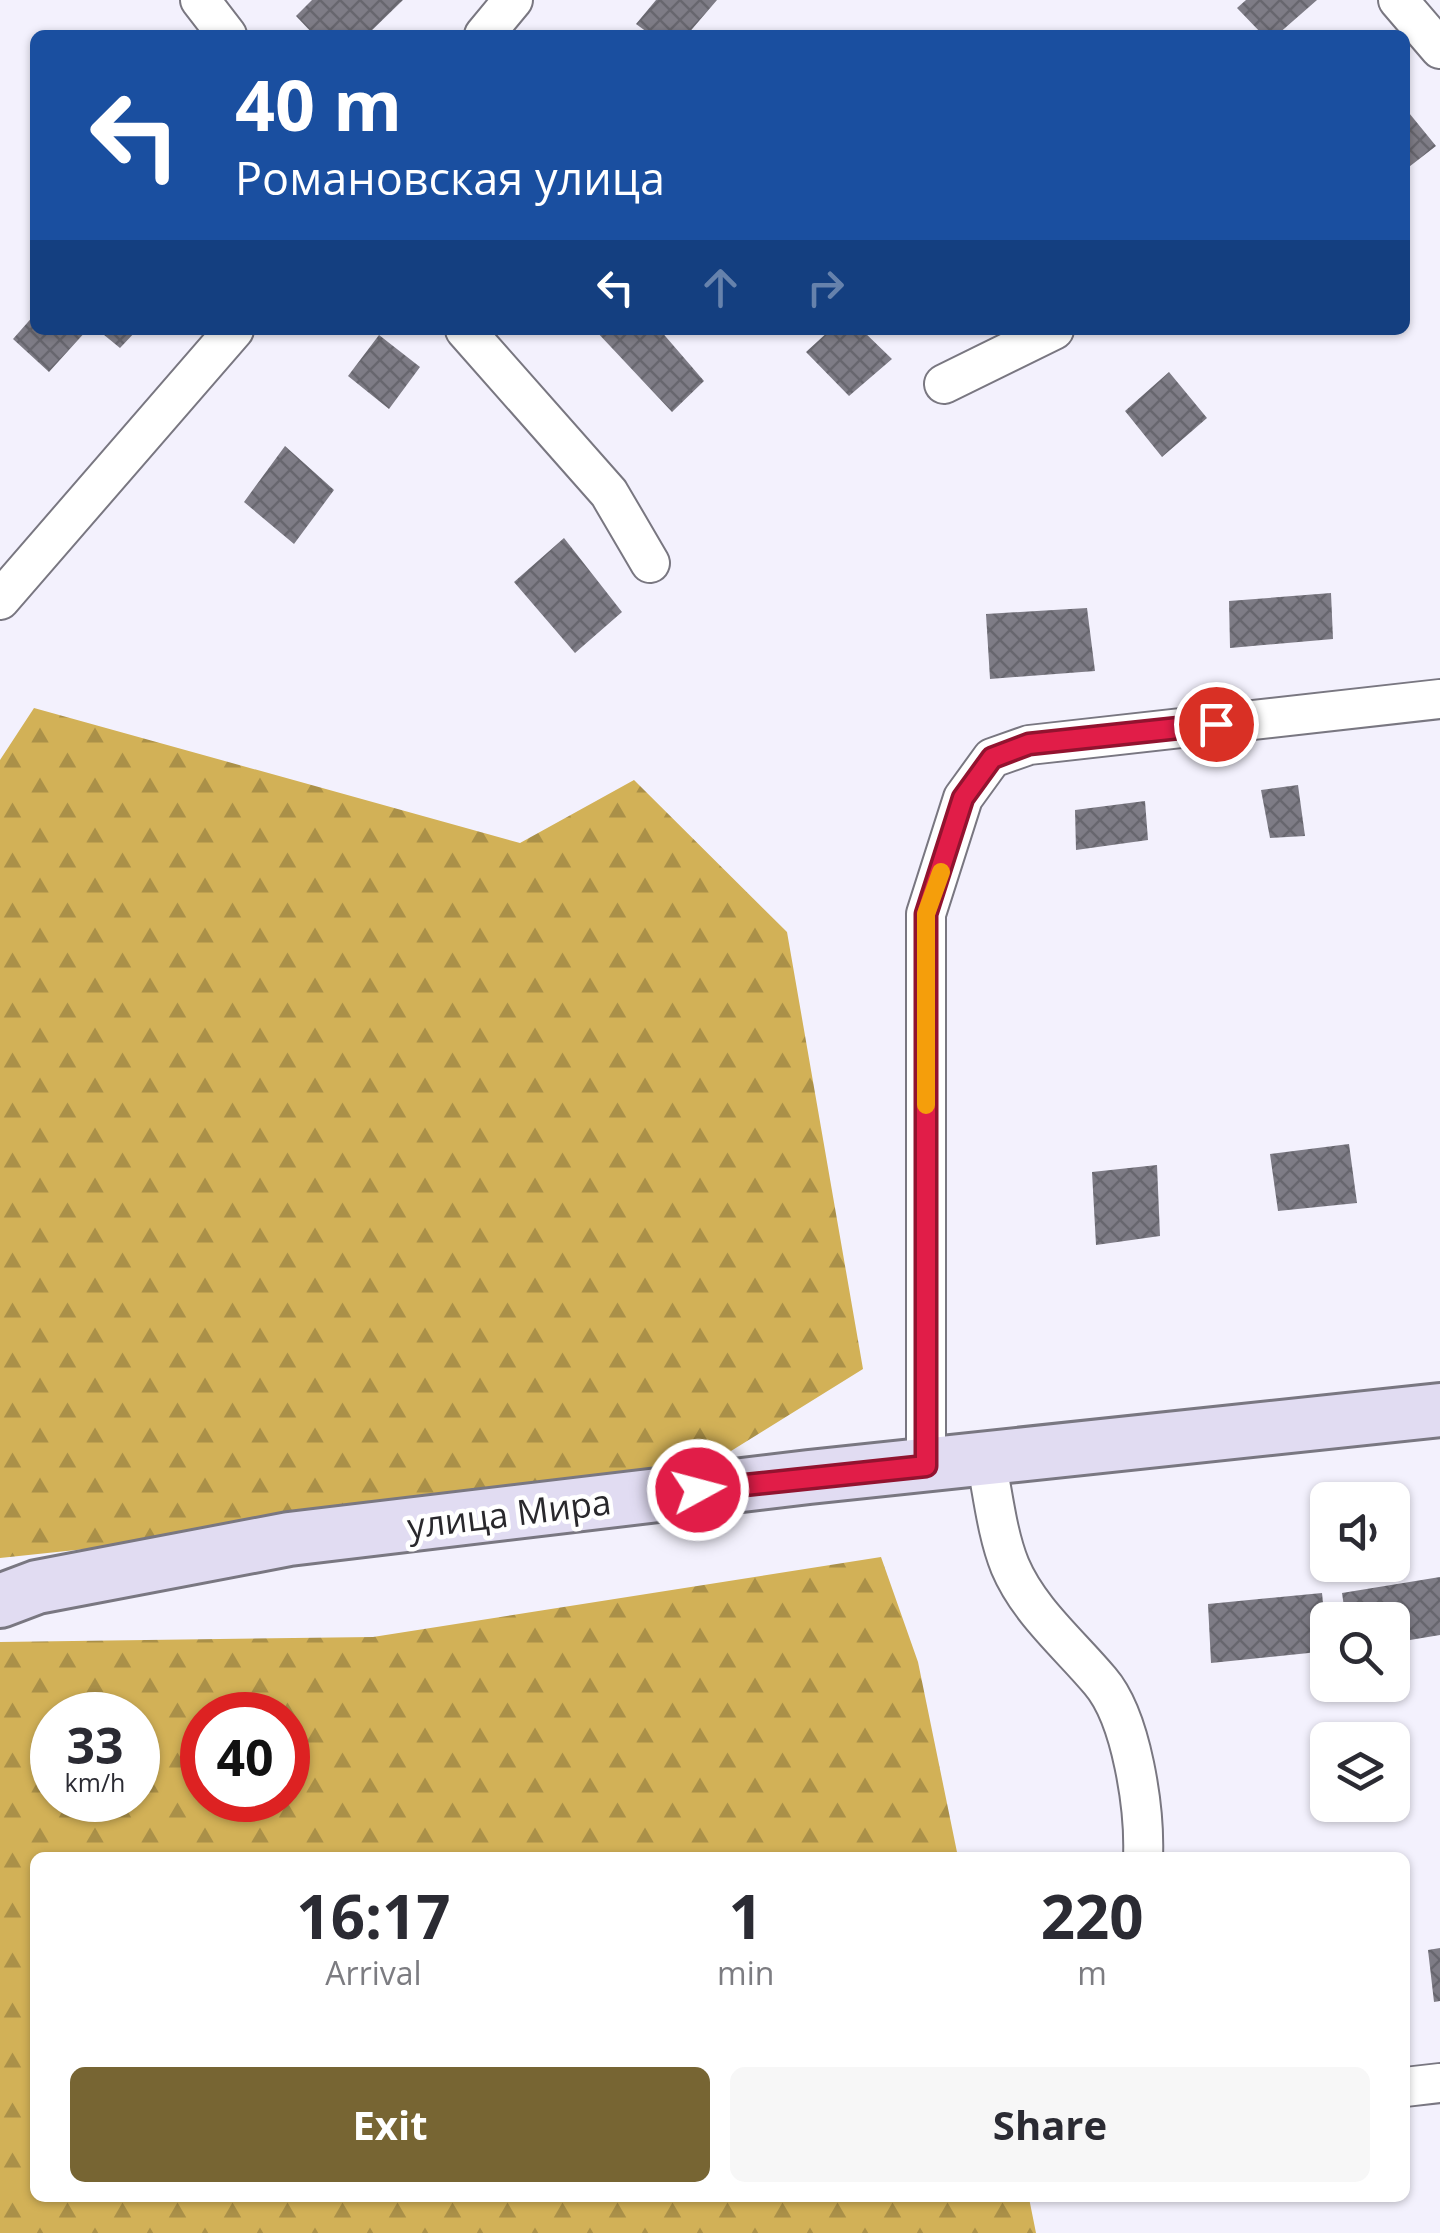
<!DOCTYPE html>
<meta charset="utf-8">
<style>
body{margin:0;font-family:"Open Sans",sans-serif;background:#f7f7f7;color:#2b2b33;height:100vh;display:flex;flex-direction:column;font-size:38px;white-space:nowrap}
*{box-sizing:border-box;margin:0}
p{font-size:32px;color:#7c7c81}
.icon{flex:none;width:55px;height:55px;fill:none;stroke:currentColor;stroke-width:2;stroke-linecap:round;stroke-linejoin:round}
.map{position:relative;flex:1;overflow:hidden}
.sheet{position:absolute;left:30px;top:1852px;width:1380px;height:350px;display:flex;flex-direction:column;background:#fff;border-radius:15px;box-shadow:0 2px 8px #0004}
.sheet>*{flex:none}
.banner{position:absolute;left:30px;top:30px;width:1380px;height:305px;border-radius:15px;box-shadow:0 2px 8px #0004;background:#1a4fa0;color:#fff;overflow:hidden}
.buttons{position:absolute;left:1310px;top:1482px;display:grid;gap:20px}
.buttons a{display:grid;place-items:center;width:100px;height:100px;border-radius:15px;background:#fff;box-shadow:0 2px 8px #0004;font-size:50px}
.speed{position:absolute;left:30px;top:1692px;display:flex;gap:20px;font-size:50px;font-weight:700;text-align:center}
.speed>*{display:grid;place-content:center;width:130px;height:130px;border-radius:50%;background:#fff;box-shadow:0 2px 8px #0004;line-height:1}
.speed small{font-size:25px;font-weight:400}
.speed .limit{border:15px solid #d22;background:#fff;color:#111}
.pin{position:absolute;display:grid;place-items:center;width:85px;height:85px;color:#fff;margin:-42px;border:5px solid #fff;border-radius:50%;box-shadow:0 2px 10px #0007}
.me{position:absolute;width:110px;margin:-55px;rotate:83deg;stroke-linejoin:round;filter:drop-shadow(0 0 8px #0008)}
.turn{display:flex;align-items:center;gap:35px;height:210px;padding:0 40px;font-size:45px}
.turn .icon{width:130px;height:130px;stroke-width:2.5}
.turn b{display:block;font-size:70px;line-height:85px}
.lanes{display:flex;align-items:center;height:95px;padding:0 40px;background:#0003;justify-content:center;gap:50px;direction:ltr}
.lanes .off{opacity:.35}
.eta{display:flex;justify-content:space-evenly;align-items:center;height:170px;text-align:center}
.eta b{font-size:60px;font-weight:700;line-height:70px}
.cta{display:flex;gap:20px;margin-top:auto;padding:20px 40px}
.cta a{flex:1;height:115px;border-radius:15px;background:#776533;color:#fff;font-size:40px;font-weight:700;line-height:115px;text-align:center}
.cta a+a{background:#f7f7f7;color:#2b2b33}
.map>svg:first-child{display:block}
.forest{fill:url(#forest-firs);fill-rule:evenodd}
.building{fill:url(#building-cross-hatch)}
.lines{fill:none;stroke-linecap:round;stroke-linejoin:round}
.street-casing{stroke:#797781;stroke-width:42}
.secondary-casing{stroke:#797781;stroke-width:58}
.street{stroke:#fff;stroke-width:38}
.secondary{stroke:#e1dcf2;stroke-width:52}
.route-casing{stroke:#92132f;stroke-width:25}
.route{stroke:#e11d48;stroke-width:18}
.slow{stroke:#f59e0b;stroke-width:18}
.labels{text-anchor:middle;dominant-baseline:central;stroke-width:9;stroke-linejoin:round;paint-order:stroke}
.street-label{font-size:35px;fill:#29282c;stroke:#fff}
</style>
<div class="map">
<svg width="1440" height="2233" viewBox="0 0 1440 2233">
<defs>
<pattern id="forest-firs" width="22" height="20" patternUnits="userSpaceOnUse" patternTransform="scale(2.5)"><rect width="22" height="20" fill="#d2b157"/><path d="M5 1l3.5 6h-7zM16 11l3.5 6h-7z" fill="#aa9048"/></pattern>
<pattern id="building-cross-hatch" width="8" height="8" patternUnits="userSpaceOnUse" patternTransform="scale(2.5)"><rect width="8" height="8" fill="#7e7c86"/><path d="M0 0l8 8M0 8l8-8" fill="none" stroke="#67666e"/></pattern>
</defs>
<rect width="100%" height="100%" fill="#f3f1fd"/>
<path class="forest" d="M34 708 520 843 634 780 787 932 863 1369 673 1487 0 1558V760Z
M881 1557 918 1662 958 1857 35 1858V2198H1029L1036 2233H0V1642L373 1637ZM52 1715H138V1800H52ZM202 1715H288V1800H202Z"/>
<path class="building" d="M312 0H403L367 35H314L296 16Z
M656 0H717L687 35H651L636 24Z
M1246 0H1317L1277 35H1263L1237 8Z
M1405 108 1436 146 1405 170Z
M35 314V330H87L49 372 13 339Z
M98 330H137L120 348Z
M595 330H660L704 381 672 412Z
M830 330H862L892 359 849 396 806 352Z
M379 335 420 367 389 409 348 376Z
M1169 372 1207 418 1162 457 1125 411Z
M285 446 334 490 294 544 244 502Z
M564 538 622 612 575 653 514 582Z
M1331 593 1333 639 1230 648 1229 601Z
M1087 608 1095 671 990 679 986 614Z
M1298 785 1305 836 1270 838 1261 790Z
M1145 801 1148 840 1076 850 1075 810Z
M1349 1144 1357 1203 1278 1211 1270 1154Z
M1157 1165 1160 1236 1096 1245 1092 1172Z
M1440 1577V1635L1392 1643V1620H1346L1342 1593Z
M1322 1593 1328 1651 1211 1663 1208 1604Z
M1440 1948V2001L1434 2002 1428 1950Z"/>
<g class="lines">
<g class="street-casing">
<path id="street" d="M200 0 227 35
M1398 0 1440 49
M484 35 513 0
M465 330 609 493 650 563
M944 384 1054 330
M0 600 234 330
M986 1460C993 1494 997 1534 1010 1566 1029 1611 1069 1644 1100 1681 1132 1718 1145 1809 1143 1858
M926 1466V914L963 798 992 758 1029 745 1440 699
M1405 2087 1440 2083"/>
</g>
<g class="secondary-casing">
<path id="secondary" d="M0 1601 37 1587 289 1539 809 1477 1440 1410"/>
</g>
<use href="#street" class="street"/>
<use href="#secondary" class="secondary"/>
</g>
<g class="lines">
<g class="route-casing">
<path id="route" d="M698 1490 926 1466V914L963 798 992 758 1029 744 1216 724"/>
</g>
<use href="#route" class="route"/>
<path class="slow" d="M926 1105V914L941 872"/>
</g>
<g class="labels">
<g class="street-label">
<text transform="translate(509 1513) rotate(-7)">улица Мира</text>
</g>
</g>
</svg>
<div class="buttons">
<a><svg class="icon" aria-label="sound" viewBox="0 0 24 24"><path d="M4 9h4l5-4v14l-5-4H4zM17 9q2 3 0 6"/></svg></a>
<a><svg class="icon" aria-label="search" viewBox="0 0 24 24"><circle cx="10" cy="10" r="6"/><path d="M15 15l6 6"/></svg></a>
<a><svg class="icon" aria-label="layers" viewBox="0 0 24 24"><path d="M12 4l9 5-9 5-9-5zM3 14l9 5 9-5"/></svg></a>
</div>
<div class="speed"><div>33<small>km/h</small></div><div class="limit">40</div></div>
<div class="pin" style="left:1216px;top:724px;background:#d93025"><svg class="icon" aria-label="arrive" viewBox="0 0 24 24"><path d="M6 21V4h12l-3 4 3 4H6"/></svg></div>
<svg class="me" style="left:698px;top:1490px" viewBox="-20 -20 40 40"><circle r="17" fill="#e11d48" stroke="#fff" stroke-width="3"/><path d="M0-11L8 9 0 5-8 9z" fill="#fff"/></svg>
<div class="banner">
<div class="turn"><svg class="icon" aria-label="left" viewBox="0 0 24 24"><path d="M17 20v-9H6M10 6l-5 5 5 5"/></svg><div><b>40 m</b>Романовская улица</div></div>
<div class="lanes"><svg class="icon" aria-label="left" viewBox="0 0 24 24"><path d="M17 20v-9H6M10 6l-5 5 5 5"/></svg><svg class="icon off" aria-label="ahead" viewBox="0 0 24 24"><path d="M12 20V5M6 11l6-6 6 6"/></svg><svg class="icon off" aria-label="right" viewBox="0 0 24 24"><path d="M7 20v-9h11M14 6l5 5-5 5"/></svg></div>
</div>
<section class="sheet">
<div class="eta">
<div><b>16:17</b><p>Arrival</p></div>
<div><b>1</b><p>min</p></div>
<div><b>220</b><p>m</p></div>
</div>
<div class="cta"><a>Exit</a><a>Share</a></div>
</section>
</div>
